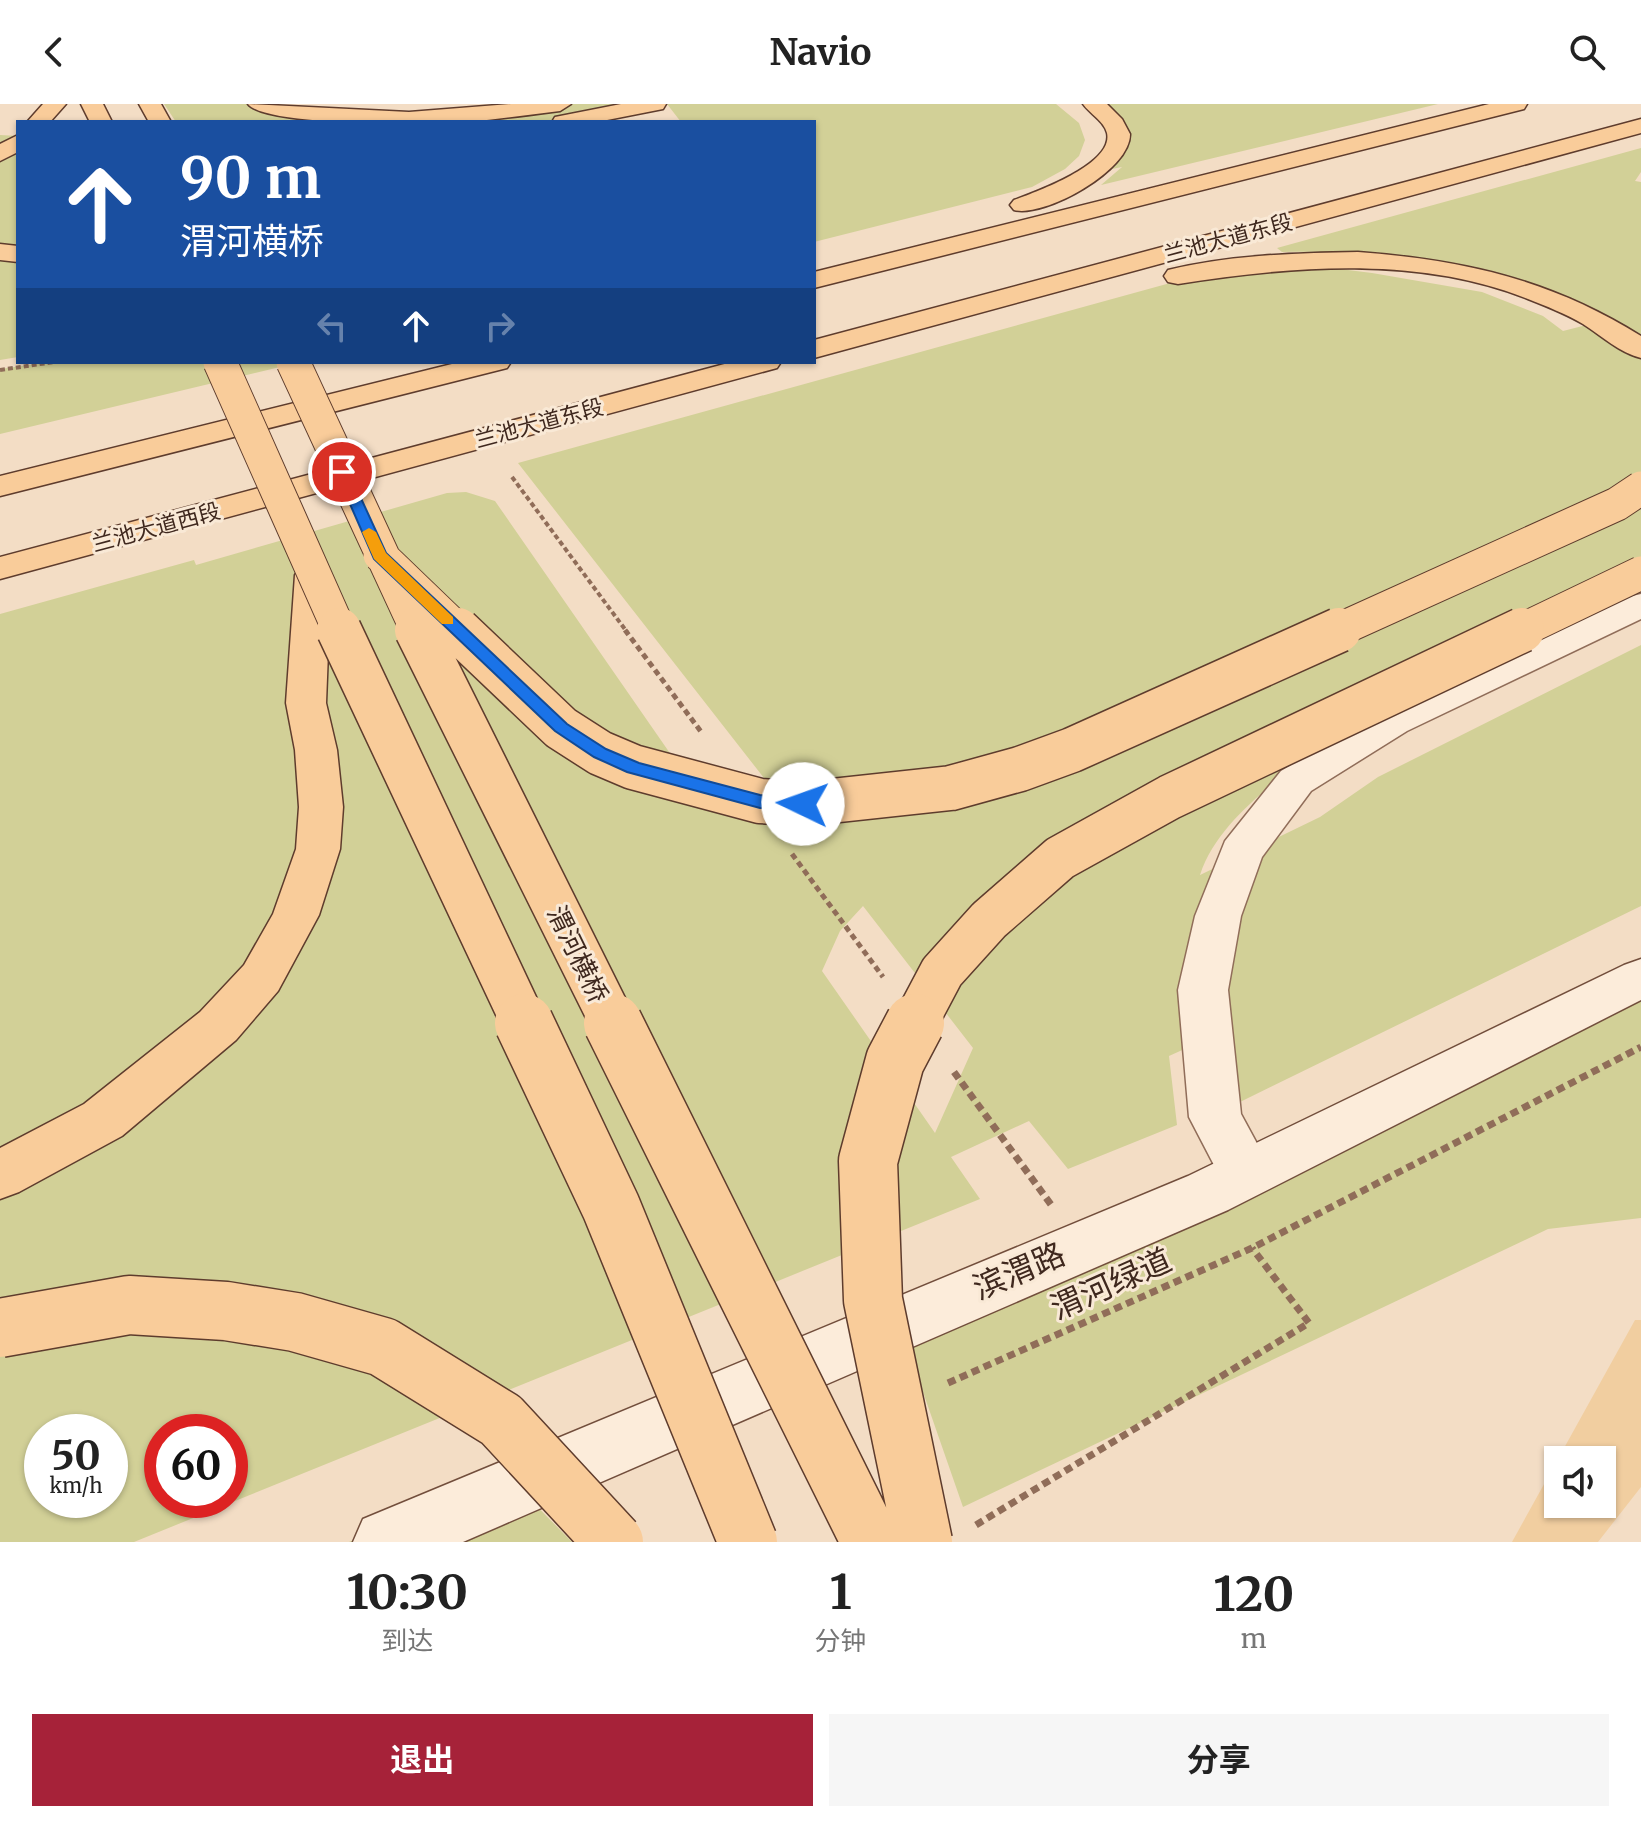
<!DOCTYPE html>
<html lang="zh">
<meta charset="utf-8">
<style>
body{margin:0;font-family:Merriweather,"Noto Sans SC",serif;background:#f6f6f6;color:#222;height:100vh;display:flex;flex-direction:column;font-size:30px;white-space:nowrap}
*{box-sizing:border-box;margin:0}
p{font-size:26px;color:#767676}
.icon{flex:none;width:44px;height:44px;fill:none;stroke:currentColor;stroke-width:2;stroke-linecap:round;stroke-linejoin:round}
.map{position:relative;height:1438px;overflow:hidden}
.panel{display:flex;flex-direction:column;background:#fff;flex:1}
.panel>*{flex:none}
.top-card{position:absolute;left:16px;top:16px;width:800px;height:244px;border-radius:0px;box-shadow:0 2px 6px #0004;background:#1a4fa0;color:#fff;overflow:hidden}
.tools{position:absolute;left:1544px;top:1342px;display:grid;gap:16px}
.tools a{display:grid;place-items:center;width:72px;height:72px;border-radius:0px;background:#fff;box-shadow:0 2px 6px #0004;font-size:40px}
.speed{position:absolute;left:24px;top:1310px;display:flex;gap:16px;font-size:40px;font-weight:700;text-align:center}
.speed>*{display:grid;place-content:center;width:104px;height:104px;border-radius:50%;background:#fff;box-shadow:0 2px 6px #0004;line-height:1}
.speed small{font-size:20px;font-weight:400}
.speed .limit{border:12px solid #d22;background:#fff;color:#111}
.pin{position:absolute;display:grid;place-items:center;width:68px;height:68px;color:#fff;margin:-34px;border:4px solid #fff;border-radius:50%;box-shadow:0 2px 8px #0007}
.me{position:absolute;width:88px;margin:-44px;rotate:273deg;stroke-linejoin:round;filter:drop-shadow(0 0 6px #0008)}
.turn{display:flex;align-items:center;gap:28px;height:168px;padding:0 32px;font-size:36px}
.turn .icon{width:104px;height:104px;stroke-width:2.5}
.turn b{display:block;font-size:56px;line-height:68px}
.lanes{display:flex;align-items:center;height:76px;padding:0 32px;background:#0003;justify-content:center;gap:40px;direction:ltr}
.lanes .off{opacity:.35}
.eta{display:flex;justify-content:space-evenly;align-items:center;height:136px;text-align:center}
.eta b{font-size:48px;font-weight:700;line-height:56px}
.primary-button{display:flex;gap:16px;margin-top:auto;padding:16px 32px}
.primary-button a{flex:1;height:92px;border-radius:0px;background:#a62239;color:#fff;font-size:32px;font-weight:700;line-height:92px;text-align:center}
.primary-button a+a{background:#f6f6f6;color:#222}
header{display:flex;justify-content:space-between;align-items:center;height:104px;padding:0 32px;background:#fff;font-size:36px;font-weight:700}
.map>svg:first-child{display:block}
.green{fill:#d2d097;fill-rule:evenodd}
.sand{fill:#f1cea0;fill-rule:evenodd}
.lines{fill:none;stroke-linecap:round;stroke-linejoin:round}
.street-casing{stroke:#906d59;stroke-width:3}
.secondary-casing{stroke:#724e3c;stroke-width:3}
.primary-casing{stroke:#5e3c2d;stroke-width:3}
.path-far2{stroke:#906d59;stroke-width:4;stroke-dasharray:5 3;stroke-linecap:butt}
.path-far1{stroke:#906d59;stroke-width:5;stroke-dasharray:6 4;stroke-linecap:butt}
.path{stroke:#906d59;stroke-width:7;stroke-dasharray:8 5;stroke-linecap:butt}
.street{fill:#fcecda;fill-rule:evenodd}
.secondary{fill:#fcecda;fill-rule:evenodd}
.primary{fill:#f9cc9a;fill-rule:evenodd}
.primary-bridge-far2-casing{stroke:#5e3c2d;stroke-width:35;stroke-linecap:butt}
.primary-bridge-far1-casing{stroke:#5e3c2d;stroke-width:47;stroke-linecap:butt}
.primary-bridge-casing{stroke:#5e3c2d;stroke-width:61;stroke-linecap:butt}
.primary-bridge-far2{stroke:#f9cc9a;stroke-width:33}
.primary-bridge-far1{stroke:#f9cc9a;stroke-width:44}
.primary-bridge{stroke:#f9cc9a;stroke-width:58}
.route{fill:#1a73e8;stroke:#114b97;stroke-width:2}
.slow{fill:#f59e0b}
.labels{text-anchor:middle;dominant-baseline:central;stroke-width:6;stroke-linejoin:round;paint-order:stroke}
.far-street-label{font-size:22px;fill:#3f281e;stroke:#f9e9d6}
.street-label{font-size:26px;fill:#3f281e;stroke:#f9e9d6}
.near-street-label{font-size:32px;fill:#3f281e;stroke:#f9e9d6}
</style>
<header><svg class="icon" aria-label="back" viewBox="0 0 24 24"><path d="M15 5l-7 7 7 7"/></svg>Navio<svg class="icon" aria-label="search" viewBox="0 0 24 24"><circle cx="10" cy="10" r="6"/><path d="M15 15l6 6"/></svg></header>
<div class="map">
<svg width="1641" height="1438" viewBox="0 0 1641 1438">
<rect width="100%" height="100%" fill="#f3ddc5"/>
<path class="green" d="M164 0H261L340 15 519 0H640L545 18H176Z
M667 0H1056L1079 19 1085 36 1079 52 1065 65 1032 83 814 138V18H681Z
M1092 0H1438L1101 81 1122 63 1067 74 1103 52 1114 26Z
M0 31 18 32V143L0 142Z
M1641 44V68L1635 77 1641 78V485L1283 671C1250 699 1214 729 1200 771L1320 713 1378 673 1641 541V802L1240 998 1231 924 1169 952 1177 1021 1068 1065 1029 1017 951 1053 980 1095 134 1438H0V510L194 456 196 461 447 389 466 388 495 397 683 668 778 692 518 359 1192 173 1316 162 1372 169 1482 188 1543 212 1563 227 1610 215C1598 206 1577 198 1561 192 1473 158 1376 146 1282 148L1277 144ZM863 802 973 944 935 1029 822 867 840 827ZM42 1328H110V1396H42ZM162 1328H230V1396H162Z
M0 156 18 158V253L0 256Z
M52 258H301L0 330V265Z
M1641 869V1114L1548 1125 963 1403 907 1242Z
M502 1367 572 1438H349Z"/>
<path class="sand" d="M1635 1216H1641V1383L1598 1438H1512ZM1558 1356H1602V1400H1558Z"/>
<g class="lines">
<g class="street-casing">
<path id="street" d="M1641 490V515L1407 627 1311 687 1262 753 1241 812 1228 886 1241 1010 1273 1069 1265 1086 1246 1093 1227 1086 1189 1013 1178 886 1195 812 1225 737 1281 667 1379 609 1628 493Z"/>
</g>
<g class="secondary-casing">
<path id="secondary" d="M1641 855V896L1228 1106 463 1438H353L363 1415 1188 1072 1624 861Z"/>
</g>
<g class="primary-casing">
<path id="primary" d="M43 0H66L50 18H27Z
M81 0H103L112 18H90Z
M139 0H161L171 18H149Z
M248 0 409 8 511 0H571L560 7C529 11 499 15 468 18 433 20 266 23 248 0Z
M621 0H666L663 5 597 18H552L555 13Z
M1083 0H1107L1122 15 1130 30C1131 66 1045 114 1014 106L1010 101 1014 96C1036 88 1114 60 1107 29 1104 17 1090 10 1083 0Z
M1489 0H1527L1524 5 814 184V168Z
M1641 15V29L814 254V236Z
M18 31V48L0 57V40Z
M0 140 18 142V158L0 156Z
M1358 148C1463 156 1550 175 1641 232V254C1620 249 1602 232 1583 220 1566 210 1546 202 1528 195 1418 151 1292 162 1178 180L1168 178 1164 172 1168 166C1230 151 1295 149 1358 148Z
M460 258H511L507 264 0 392V372Z
M732 258H781L777 264 0 475V453Z
M313 460 326 463 331 471 326 599 337 646 343 703 340 745 319 811 278 887 236 936 122 1032 19 1088 0 1095V1044L84 1000 200 908 244 861 273 810 296 745 299 703 295 646 286 599 295 471 300 463Z"/>
</g>
<path class="path-far2" d="M0 266 54 258
M512 373 627 528"/>
<path class="path-far1" d="M625 526 702 629
M792 750 883 873"/>
<path class="path" d="M954 968 1052 1102
M948 1279 1252 1144 1641 943
M976 1421 1309 1219 1252 1144"/>
<use href="#street" class="street"/>
<use href="#secondary" class="secondary"/>
<use href="#primary" class="primary"/>
<g class="primary-bridge-far2-casing">
<path id="primary-bridge-far2" d="M220 258 340 528
M293 258 418 528
M380 451 460 528
M1334 528 1617 400 1641 384
M1518 528 1641 469"/>
</g>
<g class="primary-bridge-far1-casing">
<path id="primary-bridge-far1" d="M339 526 525 921
M417 526 614 921
M458 526 561 624 600 649 633 663 760 697 803 700 951 684 1020 665 1072 646 1339 526
M914 921 942 868 989 816 1060 754 1170 693 1522 526"/>
</g>
<g class="primary-bridge-casing">
<path id="primary-bridge" d="M524 919 611 1103 748 1438
M613 919 871 1438
M915 919 895 957 868 1057 873 1196 923 1438
M0 1224 129 1201 226 1207 295 1218 383 1243 501 1316 614 1438"/>
</g>
<use href="#primary-bridge-far2" class="primary-bridge-far2"/>
<use href="#primary-bridge-far1" class="primary-bridge-far1"/>
<use href="#primary-bridge" class="primary-bridge"/>
</g>
<path class="route" d="M342 364 349 368 386 449 567 620 606 645 639 659 760 691 803 694 812 700 809 704H760L627 668 594 653 555 627 374 455 336 368Z"/>
<path class="slow" d="M369 424 376 428 386 449 453 513V520H442L374 455 362 428Z"/>
<g class="labels">
<g class="far-street-label">
<text transform="translate(1228 134) rotate(-15)">兰池大道东段</text>
<text transform="translate(539 319) rotate(-15)">兰池大道东段</text>
<text transform="translate(156 423) rotate(-15)">兰池大道西段</text>
</g>
<g class="street-label">
<text transform="translate(578 850) rotate(64)">渭河横桥</text>
</g>
<g class="near-street-label">
<text transform="translate(1019 1167) rotate(-23)">滨渭路</text>
<text transform="translate(1111 1180) rotate(-24)">渭河绿道</text>
</g>
</g>
</svg>
<div class="tools">
<a><svg class="icon" aria-label="sound" viewBox="0 0 24 24"><path d="M4 9h4l5-4v14l-5-4H4zM17 9q2 3 0 6"/></svg></a>
</div>
<div class="speed"><div>50<small>km/h</small></div><div class="limit">60</div></div>
<div class="pin" style="left:342px;top:368px;background:#d93025"><svg class="icon" aria-label="arrive" viewBox="0 0 24 24"><path d="M6 21V4h12l-3 4 3 4H6"/></svg></div>
<svg class="me" style="left:803px;top:700px" viewBox="-20 -20 40 40"><circle r="19" fill="#fff"/><path d="M0-13L10 11 0 6-10 11z" fill="#1a73e8"/></svg>
<div class="top-card">
<div class="turn"><svg class="icon" aria-label="ahead" viewBox="0 0 24 24"><path d="M12 20V5M6 11l6-6 6 6"/></svg><div><b>90 m</b>渭河横桥</div></div>
<div class="lanes"><svg class="icon off" aria-label="left" viewBox="0 0 24 24"><path d="M17 20v-9H6M10 6l-5 5 5 5"/></svg><svg class="icon" aria-label="ahead" viewBox="0 0 24 24"><path d="M12 20V5M6 11l6-6 6 6"/></svg><svg class="icon off" aria-label="right" viewBox="0 0 24 24"><path d="M7 20v-9h11M14 6l5 5-5 5"/></svg></div>
</div>
</div>
<section class="panel">
<div class="eta">
<div><b>10:30</b><p>到达</p></div>
<div><b>1</b><p>分钟</p></div>
<div><b>120</b><p>m</p></div>
</div>
<div class="primary-button"><a>退出</a><a>分享</a></div>
</section>
